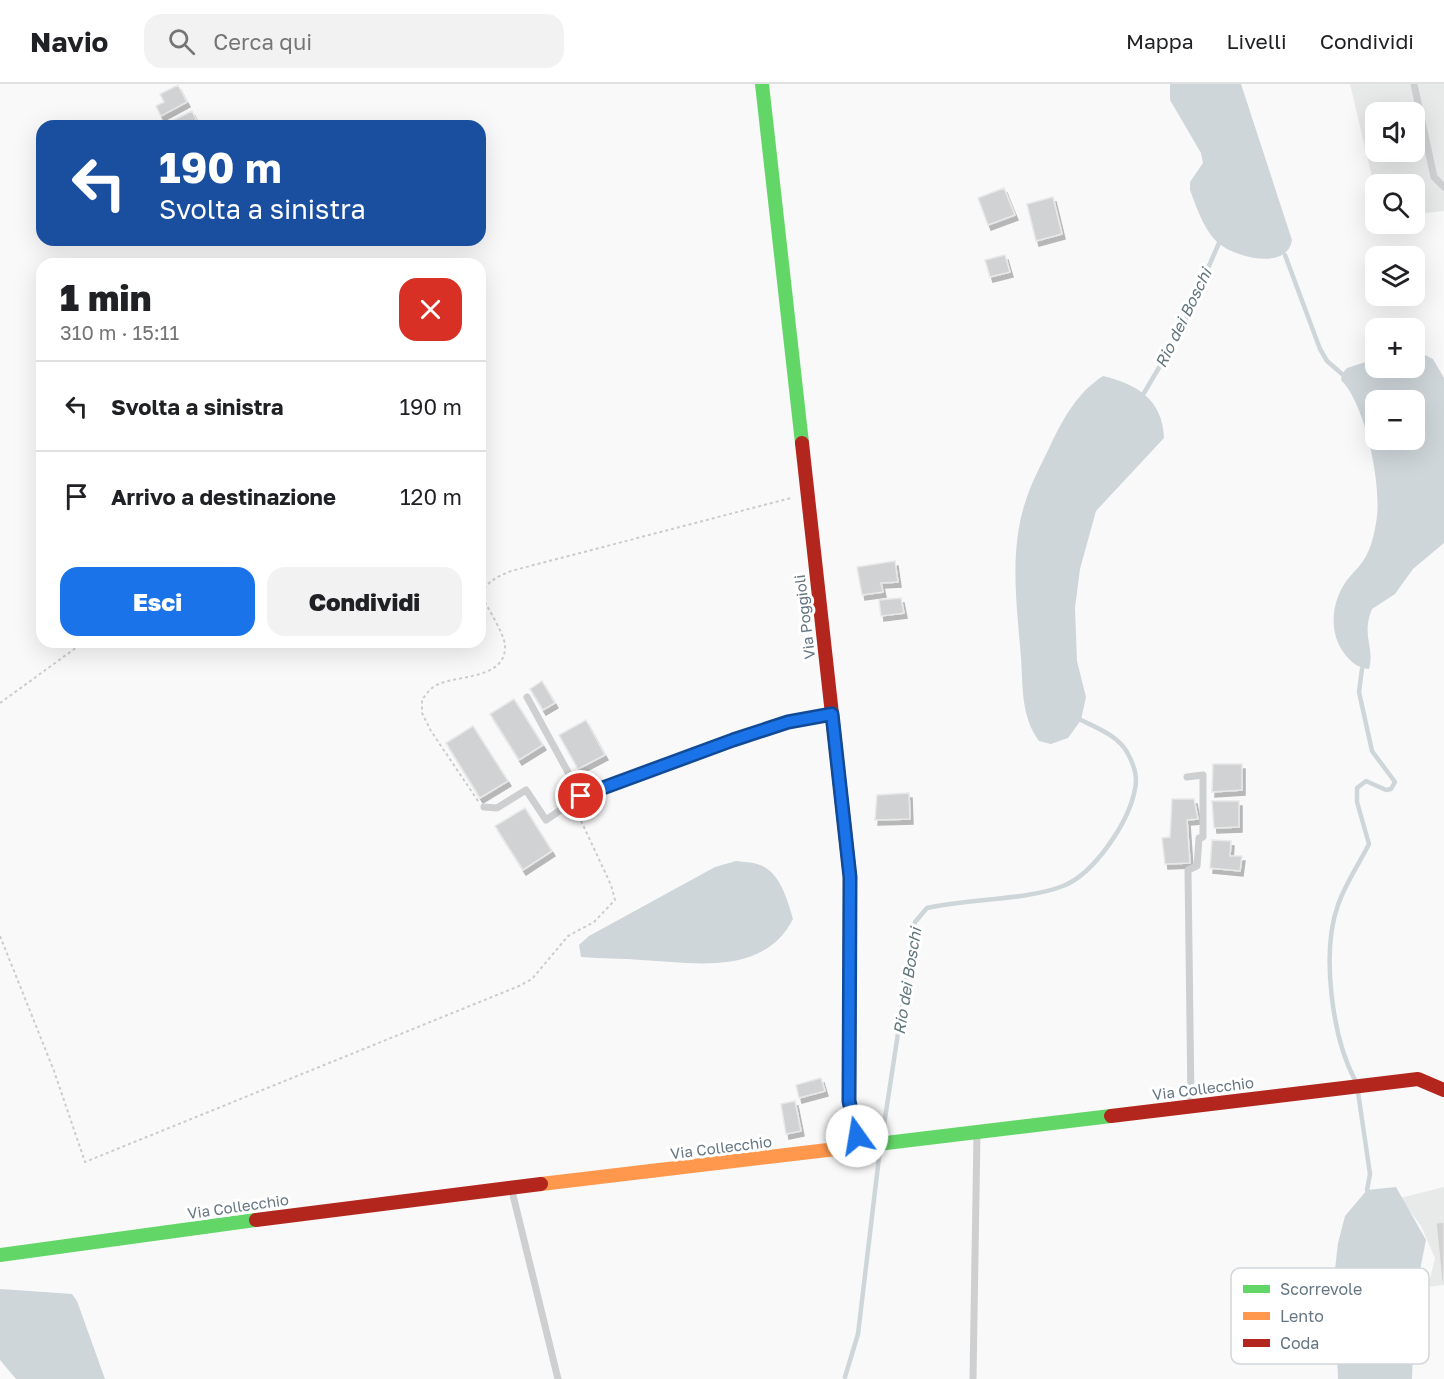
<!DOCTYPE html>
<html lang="it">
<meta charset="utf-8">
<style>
body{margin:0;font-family:"Golos Text",sans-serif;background:#f2f2f2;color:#202124;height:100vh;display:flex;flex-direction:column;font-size:22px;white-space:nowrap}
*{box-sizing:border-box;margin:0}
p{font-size:20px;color:#757577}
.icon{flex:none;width:33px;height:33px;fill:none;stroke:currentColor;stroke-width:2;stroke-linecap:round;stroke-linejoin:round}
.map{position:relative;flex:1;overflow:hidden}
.sheet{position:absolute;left:36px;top:174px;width:450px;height:390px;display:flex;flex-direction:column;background:#fff;border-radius:18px;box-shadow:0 6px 24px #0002}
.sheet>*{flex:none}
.guide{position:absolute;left:36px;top:36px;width:450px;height:126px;border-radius:18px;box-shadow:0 6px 24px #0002;background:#1a4fa0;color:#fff;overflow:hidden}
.controls{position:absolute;left:1365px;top:18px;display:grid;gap:12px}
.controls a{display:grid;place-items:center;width:60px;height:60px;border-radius:12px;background:#fff;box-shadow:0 6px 24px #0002;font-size:30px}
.pin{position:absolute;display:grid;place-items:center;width:51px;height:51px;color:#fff;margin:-26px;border:3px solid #fff;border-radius:50%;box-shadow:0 2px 6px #0007}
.me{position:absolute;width:66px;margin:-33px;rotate:347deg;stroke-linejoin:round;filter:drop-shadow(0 0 4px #0008)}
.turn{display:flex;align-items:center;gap:21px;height:126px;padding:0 24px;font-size:27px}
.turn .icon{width:78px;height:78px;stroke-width:2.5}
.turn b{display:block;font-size:42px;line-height:51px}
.round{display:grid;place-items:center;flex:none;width:63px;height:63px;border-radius:18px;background:#f2f2f2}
.headline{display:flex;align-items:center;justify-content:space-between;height:102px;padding:0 24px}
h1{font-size:36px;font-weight:800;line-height:45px}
.button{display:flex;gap:12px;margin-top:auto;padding:12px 24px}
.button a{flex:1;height:69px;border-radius:18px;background:#1a73e8;color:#fff;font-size:24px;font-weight:800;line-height:69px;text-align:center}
.button a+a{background:#f2f2f2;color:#202124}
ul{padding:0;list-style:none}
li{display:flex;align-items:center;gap:18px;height:90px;padding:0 24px;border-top:2px solid #e0e0e0}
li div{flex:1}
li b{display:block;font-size:22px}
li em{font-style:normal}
header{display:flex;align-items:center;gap:36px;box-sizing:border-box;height:84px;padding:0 30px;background:#fff;border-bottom:2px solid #e0e0e0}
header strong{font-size:28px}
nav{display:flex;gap:33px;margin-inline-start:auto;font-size:21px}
.search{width:420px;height:54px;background:#f2f2f2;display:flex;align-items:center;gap:15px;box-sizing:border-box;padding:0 21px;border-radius:18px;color:#757577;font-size:22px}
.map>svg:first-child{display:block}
.built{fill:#e8e9e9;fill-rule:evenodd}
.water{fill:#ced6d9;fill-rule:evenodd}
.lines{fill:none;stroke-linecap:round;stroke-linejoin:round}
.stream{stroke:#ced6d9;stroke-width:4.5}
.building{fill:#d0d2d3;stroke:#e8e8e8;stroke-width:1.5;filter:url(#shadow)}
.path{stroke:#cbcccd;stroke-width:2;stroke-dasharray:3 3;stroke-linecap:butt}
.lane{stroke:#cecfd0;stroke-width:7}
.fast{stroke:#63d668;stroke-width:14}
.slow{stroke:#ff974d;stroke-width:14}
.jam{stroke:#b3261e;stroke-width:14}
.route-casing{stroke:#114b97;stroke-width:15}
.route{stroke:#1a73e8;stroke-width:10}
.labels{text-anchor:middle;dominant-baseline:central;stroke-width:6;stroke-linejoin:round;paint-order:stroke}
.street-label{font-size:15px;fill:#657683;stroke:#fff}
.water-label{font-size:16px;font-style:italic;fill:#60757c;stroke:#fff}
.key{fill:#fff;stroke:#d1d6da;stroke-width:1.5}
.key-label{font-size:16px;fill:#657683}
</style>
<header>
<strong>Navio</strong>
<div class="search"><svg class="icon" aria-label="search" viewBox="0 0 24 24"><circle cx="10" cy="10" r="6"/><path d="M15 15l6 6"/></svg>Cerca qui</div>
<nav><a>Mappa</a><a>Livelli</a><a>Condividi</a></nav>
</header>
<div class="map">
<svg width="1444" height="1295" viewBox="0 0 1444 1295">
<defs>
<filter id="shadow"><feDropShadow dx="3" dy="5" stdDeviation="0" flood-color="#0004"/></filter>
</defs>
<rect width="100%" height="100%" fill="#f9f9f9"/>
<path class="built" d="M1350 0H1444V127L1415 130 1414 100H1376L1375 106ZM1376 28H1414V68H1376Z
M1444 1103V1201L1428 1203 1435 1174 1421 1142 1400 1114Z"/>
<path class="water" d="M1170 0H1241L1292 156C1287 188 1231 173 1215 156 1203 143 1196 122 1190 106V98L1203 79 1201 69 1170 16Z
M1415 266 1433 275 1444 294V459L1413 485 1395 510 1372 525C1361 552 1375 563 1369 585 1357 584 1351 578 1344 569 1329 549 1331 520 1345 499 1350 491 1359 484 1365 474 1371 464 1374 451 1376 439 1383 406 1366 320 1341 296L1342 290 1347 284 1375 275 1376 284H1414ZM1414 316V356H1376V316Z
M1103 292C1137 300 1163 316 1164 354L1096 427 1080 485 1075 524 1077 577 1086 613 1081 636 1068 654 1051 660 1039 657C1021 632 1023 604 1021 574 1017 523 1009 468 1025 419 1031 399 1042 379 1051 360 1064 333 1078 308 1103 292Z
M736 777C744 778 753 778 760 781 780 788 788 817 793 835 764 892 695 879 642 876 621 874 601 875 581 873L579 861 589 852 715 783Z
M1396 1103 1426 1156 1415 1211 1412 1295H1338L1334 1194 1338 1159 1345 1132 1367 1106Z
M0 1205 72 1210 77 1217 105 1295H16L0 1276Z"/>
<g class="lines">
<path class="stream" d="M1285 171 1320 265 1327 277 1342 290
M1144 309 1180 248 1219 159
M1355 996C1332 953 1321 868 1338 821 1345 800 1359 780 1369 760L1357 718V704L1366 697 1386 706 1391 705 1395 698 1372 667 1359 608 1362 585
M1358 1008 1370 1090 1367 1106
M882 1054 915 838 927 824C969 814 1024 817 1063 802 1094 790 1129 738 1135 705 1138 693 1134 681 1128 670 1119 652 1097 644 1081 636
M845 1293 858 1250 880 1065"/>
</g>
<path class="building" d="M178 1 187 18 161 32 156 22 164 18 160 10Z
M192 27 199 42H162Z
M1004 104 1015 131 988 141 978 114Z
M1053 113 1062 150 1036 157 1027 120Z
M1005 171 1010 188 990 193 985 176Z
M895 477 898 498 881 499 883 508 862 511 857 483Z
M901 514 904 529 881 532 879 516Z
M542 597 555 619 543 626 530 605Z
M514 615 543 661 519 676 490 630Z
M586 636 605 671 578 685 559 651Z
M473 642 508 697 480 714 446 659Z
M1213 680H1242V706L1212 708Z
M909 709 910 735 875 736 877 711Z
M1172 715H1194L1198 735 1187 736 1190 779 1165 780 1162 754 1170 753Z
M1212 717H1239V743L1214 744Z
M525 724 552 767 523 786 495 742Z
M1212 756 1231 757 1230 772H1242L1240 787 1210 784Z
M821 994 825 1007 799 1014 796 1001Z
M795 1017 801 1047 786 1050 781 1020Z
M1444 1138V1198H1442L1436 1139Z"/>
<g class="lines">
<path class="path" d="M0 619 84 558
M478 717 431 647 422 629V616C426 610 431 603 439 600 459 591 507 595 505 561 504 549 487 523 481 511 487 497 497 493 511 487L791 414
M0 852 54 987 85 1078 519 902 532 895 568 852 594 838 615 816 611 801 576 726"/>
<path class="lane" d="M1414 0 1434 93 1444 103
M527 613 581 712
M1187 693 1203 691V753L1199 754 1197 782 1188 786 1191 1019
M484 723 497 724 526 706 546 736 581 712 612 700 733 655 788 638 829 630
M512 1107 558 1295
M973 1295 977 1049"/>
<path class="fast" d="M762 0 802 359
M836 1065 1111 1032
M0 1171 256 1136"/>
<path class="slow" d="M850 852 849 1017 860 1063
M541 1100 836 1065"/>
<path class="jam" d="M802 359 850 793V852
M1111 1032 1418 995 1444 1006
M256 1136 541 1100"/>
</g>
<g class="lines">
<g class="route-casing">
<path id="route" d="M581 712 733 656 788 638 832 630 850 793 849 1017 857 1052"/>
</g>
<use href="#route" class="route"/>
</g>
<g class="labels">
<g class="street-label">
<text transform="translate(804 533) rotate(-97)">Via Poggioli</text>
<text transform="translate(1203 1004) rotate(-7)">Via Collecchio</text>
<text transform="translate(721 1063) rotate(-7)">Via Collecchio</text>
<text transform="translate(238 1122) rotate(-8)">Via Collecchio</text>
</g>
<g class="water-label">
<text transform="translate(1183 234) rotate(-64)">Rio dei Boschi</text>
<text transform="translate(907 897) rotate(-81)">Rio dei Boschi</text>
</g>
</g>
<rect x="1231" y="1184" width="198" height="96" rx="9" class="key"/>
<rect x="1243" y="1201" width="27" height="8" fill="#63d668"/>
<rect x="1243" y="1228" width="27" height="8" fill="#ff974d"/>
<rect x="1243" y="1255" width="27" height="8" fill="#b3261e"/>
<g class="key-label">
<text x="1280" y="1211">Scorrevole</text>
<text x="1280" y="1238">Lento</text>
<text x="1280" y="1265">Coda</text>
</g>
</svg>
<div class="controls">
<a><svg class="icon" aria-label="sound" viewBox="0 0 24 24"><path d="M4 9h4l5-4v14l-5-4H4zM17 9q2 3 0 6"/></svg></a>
<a><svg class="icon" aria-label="search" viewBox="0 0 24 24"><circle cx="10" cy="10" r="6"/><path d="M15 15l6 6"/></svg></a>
<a><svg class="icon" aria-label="layers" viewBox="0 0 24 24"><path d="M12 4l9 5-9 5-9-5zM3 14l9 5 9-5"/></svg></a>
<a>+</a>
<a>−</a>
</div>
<div class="pin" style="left:581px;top:712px;background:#d93025"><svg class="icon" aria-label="arrive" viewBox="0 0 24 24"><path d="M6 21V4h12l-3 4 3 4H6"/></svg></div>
<svg class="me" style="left:857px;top:1052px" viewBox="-20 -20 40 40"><circle r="19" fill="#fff"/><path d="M0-13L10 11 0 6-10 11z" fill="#1a73e8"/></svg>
<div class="guide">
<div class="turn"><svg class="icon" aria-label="left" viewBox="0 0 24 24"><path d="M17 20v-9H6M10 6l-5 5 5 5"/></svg><div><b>190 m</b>Svolta a sinistra</div></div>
</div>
<section class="sheet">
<div class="headline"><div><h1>1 min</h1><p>310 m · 15:11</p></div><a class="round" style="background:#d93025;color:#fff"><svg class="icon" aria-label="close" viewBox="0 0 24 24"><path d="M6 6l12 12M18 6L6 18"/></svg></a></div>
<ul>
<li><svg class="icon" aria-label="left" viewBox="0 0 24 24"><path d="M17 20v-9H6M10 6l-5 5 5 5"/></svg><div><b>Svolta a sinistra</b></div><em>190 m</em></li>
<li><svg class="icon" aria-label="arrive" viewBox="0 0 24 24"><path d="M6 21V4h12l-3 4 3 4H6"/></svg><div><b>Arrivo a destinazione</b></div><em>120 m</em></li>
</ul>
<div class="button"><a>Esci</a><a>Condividi</a></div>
</section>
</div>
